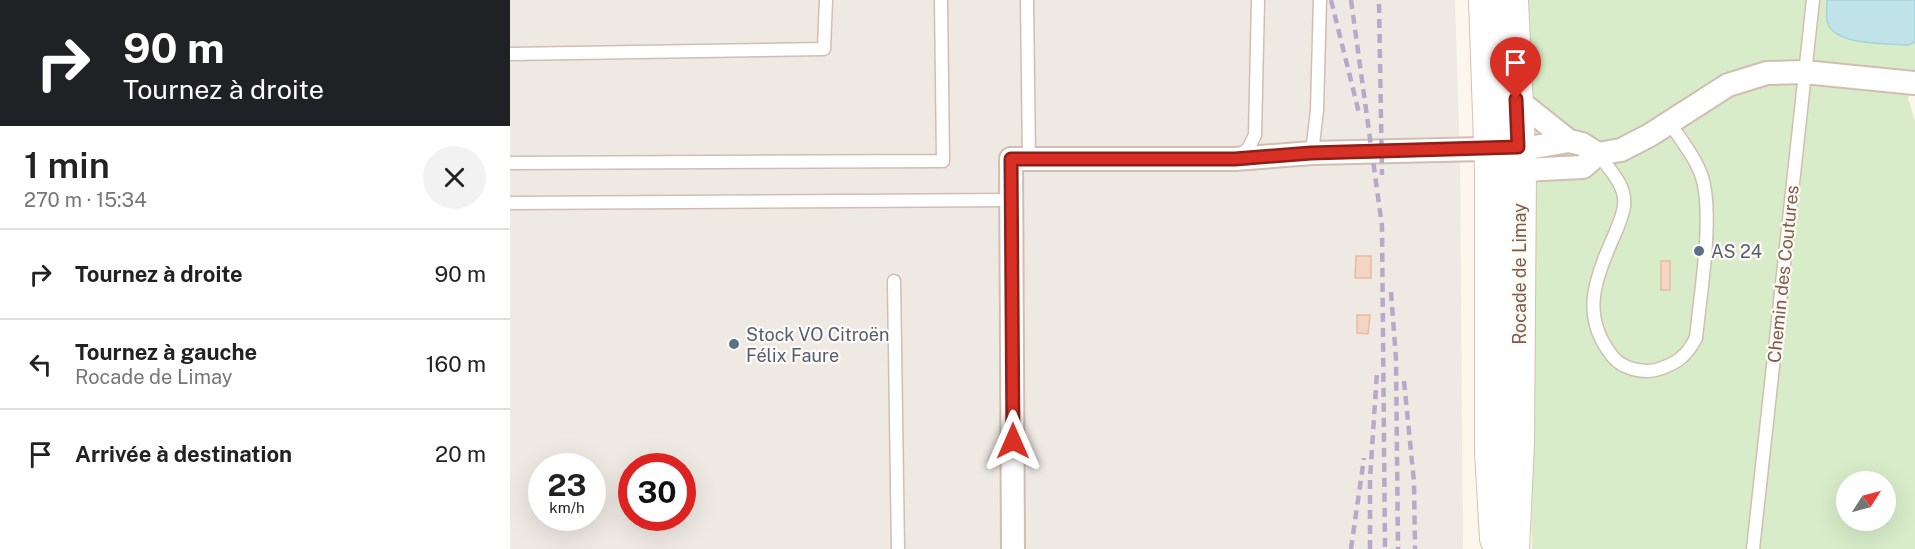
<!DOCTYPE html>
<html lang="fr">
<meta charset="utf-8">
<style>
body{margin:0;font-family:"Public Sans",sans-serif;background:#f2f2f2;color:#222;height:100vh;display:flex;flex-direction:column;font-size:22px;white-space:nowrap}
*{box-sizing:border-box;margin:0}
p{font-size:20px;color:#767676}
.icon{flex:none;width:33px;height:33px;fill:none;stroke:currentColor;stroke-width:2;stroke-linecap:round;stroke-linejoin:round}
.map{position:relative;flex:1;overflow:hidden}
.side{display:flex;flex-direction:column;background:#fff;width:510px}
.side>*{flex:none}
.top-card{background:#202124;color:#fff;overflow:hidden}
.needle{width:39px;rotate:54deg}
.fabs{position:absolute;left:1326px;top:471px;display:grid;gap:12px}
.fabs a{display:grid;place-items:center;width:60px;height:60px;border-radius:50%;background:#fff;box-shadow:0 6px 24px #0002;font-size:30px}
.speed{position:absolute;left:18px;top:453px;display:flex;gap:12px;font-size:30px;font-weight:700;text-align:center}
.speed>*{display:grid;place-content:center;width:78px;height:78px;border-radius:50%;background:#fff;box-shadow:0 6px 24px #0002;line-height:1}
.speed small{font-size:15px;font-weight:400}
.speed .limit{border:9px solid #d22;background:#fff;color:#111}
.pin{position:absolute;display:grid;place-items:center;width:51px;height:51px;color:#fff;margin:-62px -26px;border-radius:50% 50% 50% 0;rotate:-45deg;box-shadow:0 0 6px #0007}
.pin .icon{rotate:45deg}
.me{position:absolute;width:66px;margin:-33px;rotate:0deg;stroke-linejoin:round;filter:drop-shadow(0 0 4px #0008)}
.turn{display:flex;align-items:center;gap:21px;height:126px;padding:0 24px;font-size:27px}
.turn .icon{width:78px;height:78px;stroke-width:2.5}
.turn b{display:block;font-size:42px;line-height:51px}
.round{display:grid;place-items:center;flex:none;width:63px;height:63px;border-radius:32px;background:#f2f2f2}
.head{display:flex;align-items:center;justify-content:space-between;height:102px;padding:0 24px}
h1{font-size:36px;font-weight:600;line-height:45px}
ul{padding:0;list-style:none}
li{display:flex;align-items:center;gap:18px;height:90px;padding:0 24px;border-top:2px solid #e0e0e0}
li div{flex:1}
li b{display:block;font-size:22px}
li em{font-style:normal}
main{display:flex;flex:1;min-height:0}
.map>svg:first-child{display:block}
.industrial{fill:#efe9e4;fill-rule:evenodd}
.green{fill:#d8ecc9;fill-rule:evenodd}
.water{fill:#bfe3e8;stroke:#a5d3da;stroke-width:1.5}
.building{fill:#f3d5c3;stroke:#e6bba3;stroke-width:1.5}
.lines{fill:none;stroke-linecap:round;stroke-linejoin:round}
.service-casing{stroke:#d1beb0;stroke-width:15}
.minor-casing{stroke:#d1beb0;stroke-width:26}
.secondary-casing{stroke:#d6c0b0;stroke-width:34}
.service{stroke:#fff;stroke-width:12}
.minor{stroke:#fff;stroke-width:22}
.secondary{stroke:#fff;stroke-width:32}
.rail{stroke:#b9a8c9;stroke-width:4.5;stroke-dasharray:9 6;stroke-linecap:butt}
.route-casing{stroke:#8d1f18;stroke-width:15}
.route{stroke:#d93025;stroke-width:10}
.service-dot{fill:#5c6f8a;stroke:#fffaf3;stroke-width:2}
.labels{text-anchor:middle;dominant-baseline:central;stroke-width:4.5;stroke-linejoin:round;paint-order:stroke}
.service-label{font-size:18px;fill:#4e5e75;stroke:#fffaf3;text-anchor:start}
.street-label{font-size:18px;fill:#7a5c4d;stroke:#fffaf3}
</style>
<main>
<section class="side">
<div class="top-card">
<div class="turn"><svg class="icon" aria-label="right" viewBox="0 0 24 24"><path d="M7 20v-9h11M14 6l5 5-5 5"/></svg><div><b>90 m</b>Tournez à droite</div></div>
</div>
<div class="head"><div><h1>1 min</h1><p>270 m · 15:34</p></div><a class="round"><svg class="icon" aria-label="close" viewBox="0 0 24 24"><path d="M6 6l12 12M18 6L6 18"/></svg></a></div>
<ul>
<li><svg class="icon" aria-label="right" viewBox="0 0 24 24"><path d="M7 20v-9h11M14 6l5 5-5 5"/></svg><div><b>Tournez à droite</b></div><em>90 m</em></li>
<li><svg class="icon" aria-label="left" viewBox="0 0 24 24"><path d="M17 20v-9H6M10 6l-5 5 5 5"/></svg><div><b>Tournez à gauche</b><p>Rocade de Limay</p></div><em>160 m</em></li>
<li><svg class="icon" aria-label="arrive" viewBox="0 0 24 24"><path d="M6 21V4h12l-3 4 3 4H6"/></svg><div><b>Arrivée à destination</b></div><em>20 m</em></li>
</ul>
</section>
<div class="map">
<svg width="1405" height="549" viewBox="0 0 1405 549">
<rect width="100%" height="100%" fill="#fdf6ec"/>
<path class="industrial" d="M0 0H945L950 161 953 549H0ZM32 466H82V518H32ZM122 466H172V518H122Z"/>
<path class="green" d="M1014 0H1403L1405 3V90L1398 98 1405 121V549H1022ZM1336 482H1376V520H1336Z"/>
<path class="water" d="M1317 0H1405V42L1398 45C1377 43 1327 46 1318 24 1315 18 1317 7 1317 0Z"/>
<path class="building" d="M846 256H861V278H845Z
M1151 261H1160V290H1151Z
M847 315H860L858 334 847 333Z"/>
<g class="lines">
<g class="service-casing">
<path id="service" d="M517 0 519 159
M0 54 314 49 316 0
M802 153 807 110 810 0
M1088 154C1099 169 1117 186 1114 206 1112 220 1105 233 1100 245 1082 286 1073 320 1103 357 1113 369 1135 374 1149 369 1168 363 1177 355 1186 338 1190 296 1204 215 1192 177 1185 157 1171 140 1159 122
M728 156 738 149 745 135 748 0
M0 163 433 161 431 0
M0 203 501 200
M384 281 388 549
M1243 549 1303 0"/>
</g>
<g class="minor-casing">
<path id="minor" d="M1006 99 1059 141
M995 171 1073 167 1088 154 1111 150 1140 135 1218 85 1257 73 1294 72 1405 83
M503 549 501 159H725L802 153 1019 148 1059 141 1072 144 1088 154"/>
</g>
<g class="secondary-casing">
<path id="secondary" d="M975 0 981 172V451L986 539
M1002 0 1010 171 1008 443 1003 549"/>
</g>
<use href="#service" class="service"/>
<use href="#minor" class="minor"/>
<use href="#secondary" class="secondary"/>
<path class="rail" d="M821 0 849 113
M841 0 872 226 875 549
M869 4 872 175
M881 292 886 359 888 549
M894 381 904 482 905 549
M841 549 854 458
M860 549V479L867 372"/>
</g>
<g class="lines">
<g class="route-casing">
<path id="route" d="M503 441 501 159H725L801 153 1008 147 1006 99"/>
</g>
<use href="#route" class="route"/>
</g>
<g class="service-dot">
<circle cx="1189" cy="251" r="6"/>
<circle cx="224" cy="344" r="6"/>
</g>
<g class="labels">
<g class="service-label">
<text x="1201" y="251">AS 24</text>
<text x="236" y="334">Stock VO Citroën<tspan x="236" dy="21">Félix Faure</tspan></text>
</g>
<g class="street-label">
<text transform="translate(1009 274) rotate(-90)">Rocade de Limay</text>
<text transform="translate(1273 274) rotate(-84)">Chemin des Coutures</text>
</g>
</g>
</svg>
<div class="fabs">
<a><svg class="needle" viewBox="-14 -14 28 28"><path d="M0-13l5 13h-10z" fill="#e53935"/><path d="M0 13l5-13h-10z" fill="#767676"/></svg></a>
</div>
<div class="speed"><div>23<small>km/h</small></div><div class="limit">30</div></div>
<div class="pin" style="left:1006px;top:99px;background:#d93025"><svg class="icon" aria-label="arrive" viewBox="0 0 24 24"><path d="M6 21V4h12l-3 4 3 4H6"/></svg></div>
<svg class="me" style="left:503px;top:441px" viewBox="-20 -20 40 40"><path d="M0-17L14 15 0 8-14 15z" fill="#d93025" stroke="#fff" stroke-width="4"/></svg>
</div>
</main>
